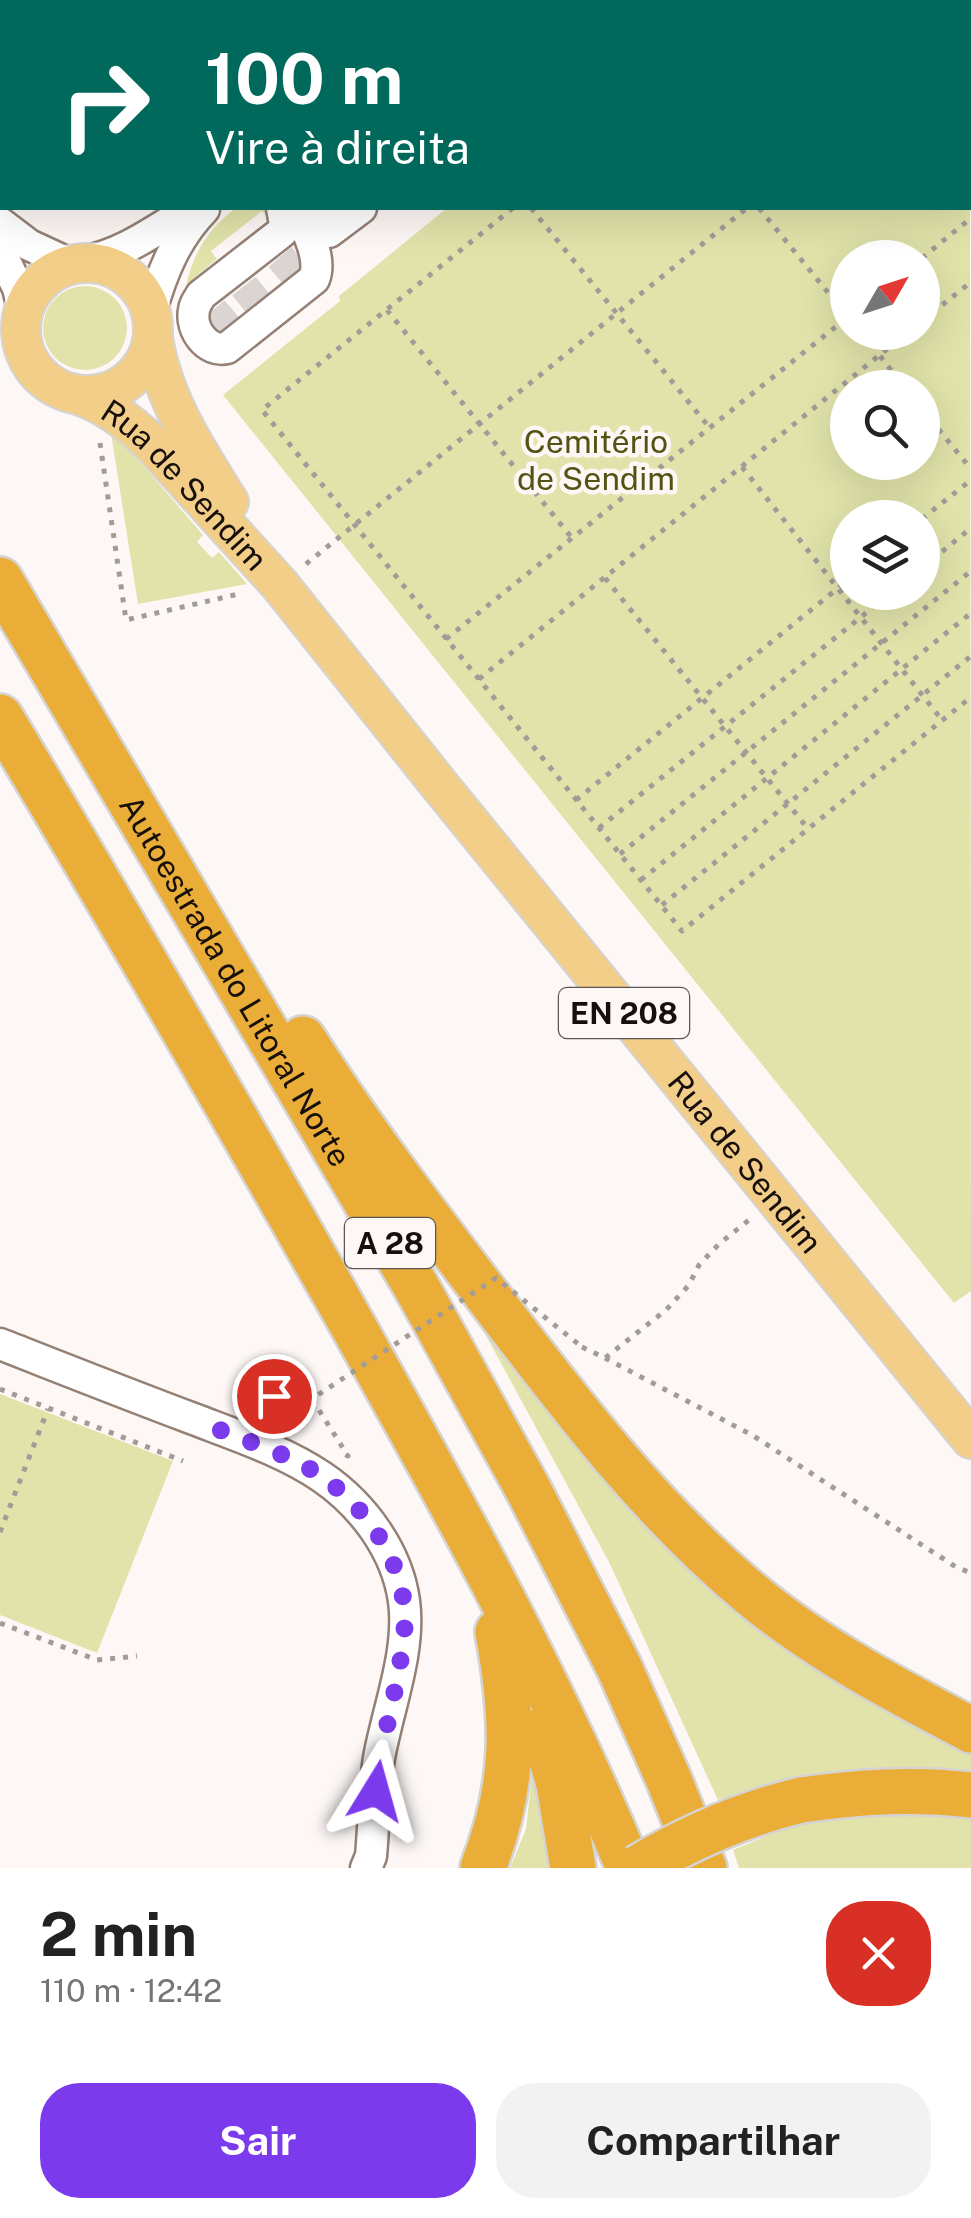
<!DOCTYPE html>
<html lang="pt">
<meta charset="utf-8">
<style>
body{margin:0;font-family:"Public Sans",sans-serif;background:#f2f2f2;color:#222;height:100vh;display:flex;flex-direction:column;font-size:38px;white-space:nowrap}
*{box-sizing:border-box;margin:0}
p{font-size:32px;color:#767676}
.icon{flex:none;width:55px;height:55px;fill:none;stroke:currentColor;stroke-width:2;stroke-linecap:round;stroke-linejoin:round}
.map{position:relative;height:1868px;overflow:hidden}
.sheet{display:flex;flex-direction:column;background:#fff;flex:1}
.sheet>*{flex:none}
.banner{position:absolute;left:0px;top:0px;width:972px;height:210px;box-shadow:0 10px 40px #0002;background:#00695c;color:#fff;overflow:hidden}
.needle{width:65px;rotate:51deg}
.controls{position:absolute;left:830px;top:240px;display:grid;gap:20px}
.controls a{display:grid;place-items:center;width:110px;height:110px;border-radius:50%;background:#fff;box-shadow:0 10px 40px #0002;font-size:50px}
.pin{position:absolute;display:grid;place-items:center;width:85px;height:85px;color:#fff;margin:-42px;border:5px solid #fff;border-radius:50%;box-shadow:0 2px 10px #0007}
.me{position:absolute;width:110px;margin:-55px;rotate:8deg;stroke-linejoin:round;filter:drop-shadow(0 0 8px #0008)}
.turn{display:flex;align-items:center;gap:35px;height:210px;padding:0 40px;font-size:45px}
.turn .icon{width:130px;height:130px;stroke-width:2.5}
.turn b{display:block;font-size:70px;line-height:85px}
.round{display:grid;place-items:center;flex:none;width:105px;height:105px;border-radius:40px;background:#f2f2f2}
.headline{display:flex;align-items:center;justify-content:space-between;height:170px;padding:0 40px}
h1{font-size:60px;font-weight:700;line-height:75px}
.cta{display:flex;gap:20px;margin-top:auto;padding:20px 40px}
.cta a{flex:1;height:115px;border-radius:40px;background:#7c3aed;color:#fff;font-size:40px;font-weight:700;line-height:115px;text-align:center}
.cta a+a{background:#f2f2f2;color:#222}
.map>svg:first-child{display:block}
.green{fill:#e1e3aa;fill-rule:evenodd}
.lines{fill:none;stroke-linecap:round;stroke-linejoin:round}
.minor-tunnel{stroke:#dad5d3;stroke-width:30;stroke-dasharray:30 15;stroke-linecap:butt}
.minor-casing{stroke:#948075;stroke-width:35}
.major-casing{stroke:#d5d4d3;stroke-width:42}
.highway-casing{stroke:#d5d4d3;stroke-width:50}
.path{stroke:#a29c99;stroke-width:5;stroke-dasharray:5 8;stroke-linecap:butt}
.minor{stroke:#fff;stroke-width:30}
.major{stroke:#f2ce88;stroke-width:38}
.highway{stroke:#eaae38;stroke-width:45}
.highway-bridge-casing{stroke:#d5d4d3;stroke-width:50;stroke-linecap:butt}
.path-bridge{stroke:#a29c99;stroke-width:5;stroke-dasharray:5 8;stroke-linecap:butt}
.highway-bridge{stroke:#eaae38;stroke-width:45}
.route{stroke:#7c3aed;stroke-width:18;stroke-dasharray:0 32.4}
.labels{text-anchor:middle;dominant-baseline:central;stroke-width:9;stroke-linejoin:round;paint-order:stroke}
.shield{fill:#fdf8f6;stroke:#5c5552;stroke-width:2.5}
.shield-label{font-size:30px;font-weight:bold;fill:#170f0b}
.park-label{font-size:32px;fill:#535315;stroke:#fdf8f6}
.street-label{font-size:32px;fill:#170f0b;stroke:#fdf8f6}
</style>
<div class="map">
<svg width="971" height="1868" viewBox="0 0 971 1868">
<rect width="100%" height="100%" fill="#fdf8f6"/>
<path class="green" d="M970 134 971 1291 954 1303 223 395 340 301 339 296 447 208H970ZM848 258H922V332H848ZM848 388H922V462H848ZM848 518H922V592H848Z
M236 208H275L269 218 262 211 211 251 217 259 195 277 191 296 185 295C189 259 207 229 236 208Z
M43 328a42 42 0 1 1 84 0a42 42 0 1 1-84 0Z
M110 427 203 535 197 542 212 558 219 552 247 584 138 604Z
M458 1284 605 1474 971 1745V1776L839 1774 757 1789 718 1800 609 1562Z
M0 1394 173 1461 97 1653 0 1615Z
M533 1766 555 1868H510L526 1829Z
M847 1813H971V1868H739L733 1850 790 1826Z"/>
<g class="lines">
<path class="minor-tunnel" d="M280 257 296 276
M244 286 260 306
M213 310 230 330"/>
<g class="minor-casing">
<path id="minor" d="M72 2V0
M201 2 202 0
M403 2 406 0
M483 2 486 0
M632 2 635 0
M282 208 285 225 282 232 201 295C198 301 195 303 194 310 190 329 207 353 227 348L314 279C323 258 305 228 298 208
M321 208 329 232 361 208
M0 223 29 245 70 264
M0 251 18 288 23 309
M82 262C123 255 157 229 192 208
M151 311C162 272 176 238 204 209
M0 1344C64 1369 127 1394 191 1418 235 1435 284 1451 322 1477 363 1505 397 1551 404 1601 411 1651 388 1708 379 1758 374 1790 374 1823 371 1856L366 1868"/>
</g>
<g class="major-casing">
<g id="major">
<circle cx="87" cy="329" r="66"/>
<path d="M153 337C162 398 197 451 229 502"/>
<path id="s1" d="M81 396C108 406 130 423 151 443L280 585 437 782 971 1439"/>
</g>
</g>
<g class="highway-casing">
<g id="highway">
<path id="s2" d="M0 580 417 1288 528 1489 619 1667 669 1780 704 1868"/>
<path d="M0 717C116 910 228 1105 339 1301 443 1486 547 1671 629 1868"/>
<path d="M303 1039C360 1129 425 1214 490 1299 570 1404 649 1509 751 1594 817 1649 895 1690 971 1730"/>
<path d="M543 1730 559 1784 573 1868"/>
<path d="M801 1800C858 1792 913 1788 971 1795"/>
<path d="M483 1868C516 1783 514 1720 498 1632"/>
</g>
</g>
<path class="path" d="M808 0 810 2
M767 2 770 0
M970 199 971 200
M513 208 262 410 682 931 971 697
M531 208 709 427
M759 208 848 317
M922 258 971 218
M387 310 572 538
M922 321 971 282
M880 356 905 388
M922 409 971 469
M100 443 126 620 243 593
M742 467 942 720
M922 519 971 480
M306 564 747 208
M922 568 971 528
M605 578 809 830
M446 639 848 317
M479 679 908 332
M576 800 848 580
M599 828 892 592
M620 854 971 571
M641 880 971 613
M662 905 971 656
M582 1347 605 1358 666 1310 689 1285 699 1265 719 1244 749 1220
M605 1358 752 1435 956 1567 971 1573
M0 1389 183 1461
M253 1409 300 1380 348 1456 341 1452
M0 1532 48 1409
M0 1623 97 1660 137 1656"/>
<use href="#minor" class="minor"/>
<use href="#major" class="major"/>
<use href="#highway" class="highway"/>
<g class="highway-bridge-casing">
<path id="highway-bridge" d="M638 1868C690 1837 743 1814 801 1800"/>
</g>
<path class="path-bridge" d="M275 1423 496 1278 582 1347"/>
<use href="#highway-bridge" class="highway-bridge"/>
</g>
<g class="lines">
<path class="route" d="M274 1396 220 1430C255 1444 293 1456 324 1478 372 1513 411 1572 404 1634 399 1687 381 1738 376 1791"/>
</g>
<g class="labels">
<g class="shield">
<rect x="559" y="988" width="130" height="50" rx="8"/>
<rect x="345" y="1218" width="90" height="50" rx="8"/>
</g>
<g class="shield-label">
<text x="624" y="1013">EN 208</text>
<text x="390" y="1243">A 28</text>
</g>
<g class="park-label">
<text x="596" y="441">Cemitério<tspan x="596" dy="37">de Sendim</tspan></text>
</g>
<g class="street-label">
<text stroke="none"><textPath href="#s1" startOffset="138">Rua de Sendim</textPath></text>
<text stroke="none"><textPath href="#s2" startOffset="465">Autoestrada do Litoral Norte</textPath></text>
<text stroke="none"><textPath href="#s1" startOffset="1018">Rua de Sendim</textPath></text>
</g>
</g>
</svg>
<div class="controls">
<a><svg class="needle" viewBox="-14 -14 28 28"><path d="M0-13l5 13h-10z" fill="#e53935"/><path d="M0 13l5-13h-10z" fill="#767676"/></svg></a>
<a><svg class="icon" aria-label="search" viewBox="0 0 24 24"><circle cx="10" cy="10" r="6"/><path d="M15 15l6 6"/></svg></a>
<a><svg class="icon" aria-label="layers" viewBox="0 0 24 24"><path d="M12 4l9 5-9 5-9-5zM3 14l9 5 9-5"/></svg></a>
</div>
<div class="pin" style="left:274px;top:1396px;background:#d93025"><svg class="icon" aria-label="arrive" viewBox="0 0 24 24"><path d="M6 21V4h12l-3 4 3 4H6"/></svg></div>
<svg class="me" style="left:376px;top:1791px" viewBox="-20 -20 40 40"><path d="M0-17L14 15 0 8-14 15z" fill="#7c3aed" stroke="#fff" stroke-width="4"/></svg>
<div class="banner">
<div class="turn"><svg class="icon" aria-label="right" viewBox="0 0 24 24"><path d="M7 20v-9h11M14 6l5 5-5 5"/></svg><div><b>100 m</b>Vire à direita</div></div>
</div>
</div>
<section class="sheet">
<div class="headline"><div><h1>2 min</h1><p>110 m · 12:42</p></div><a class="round" style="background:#d93025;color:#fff"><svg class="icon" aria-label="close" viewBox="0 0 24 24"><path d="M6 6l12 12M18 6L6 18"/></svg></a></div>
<div class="cta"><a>Sair</a><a>Compartilhar</a></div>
</section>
